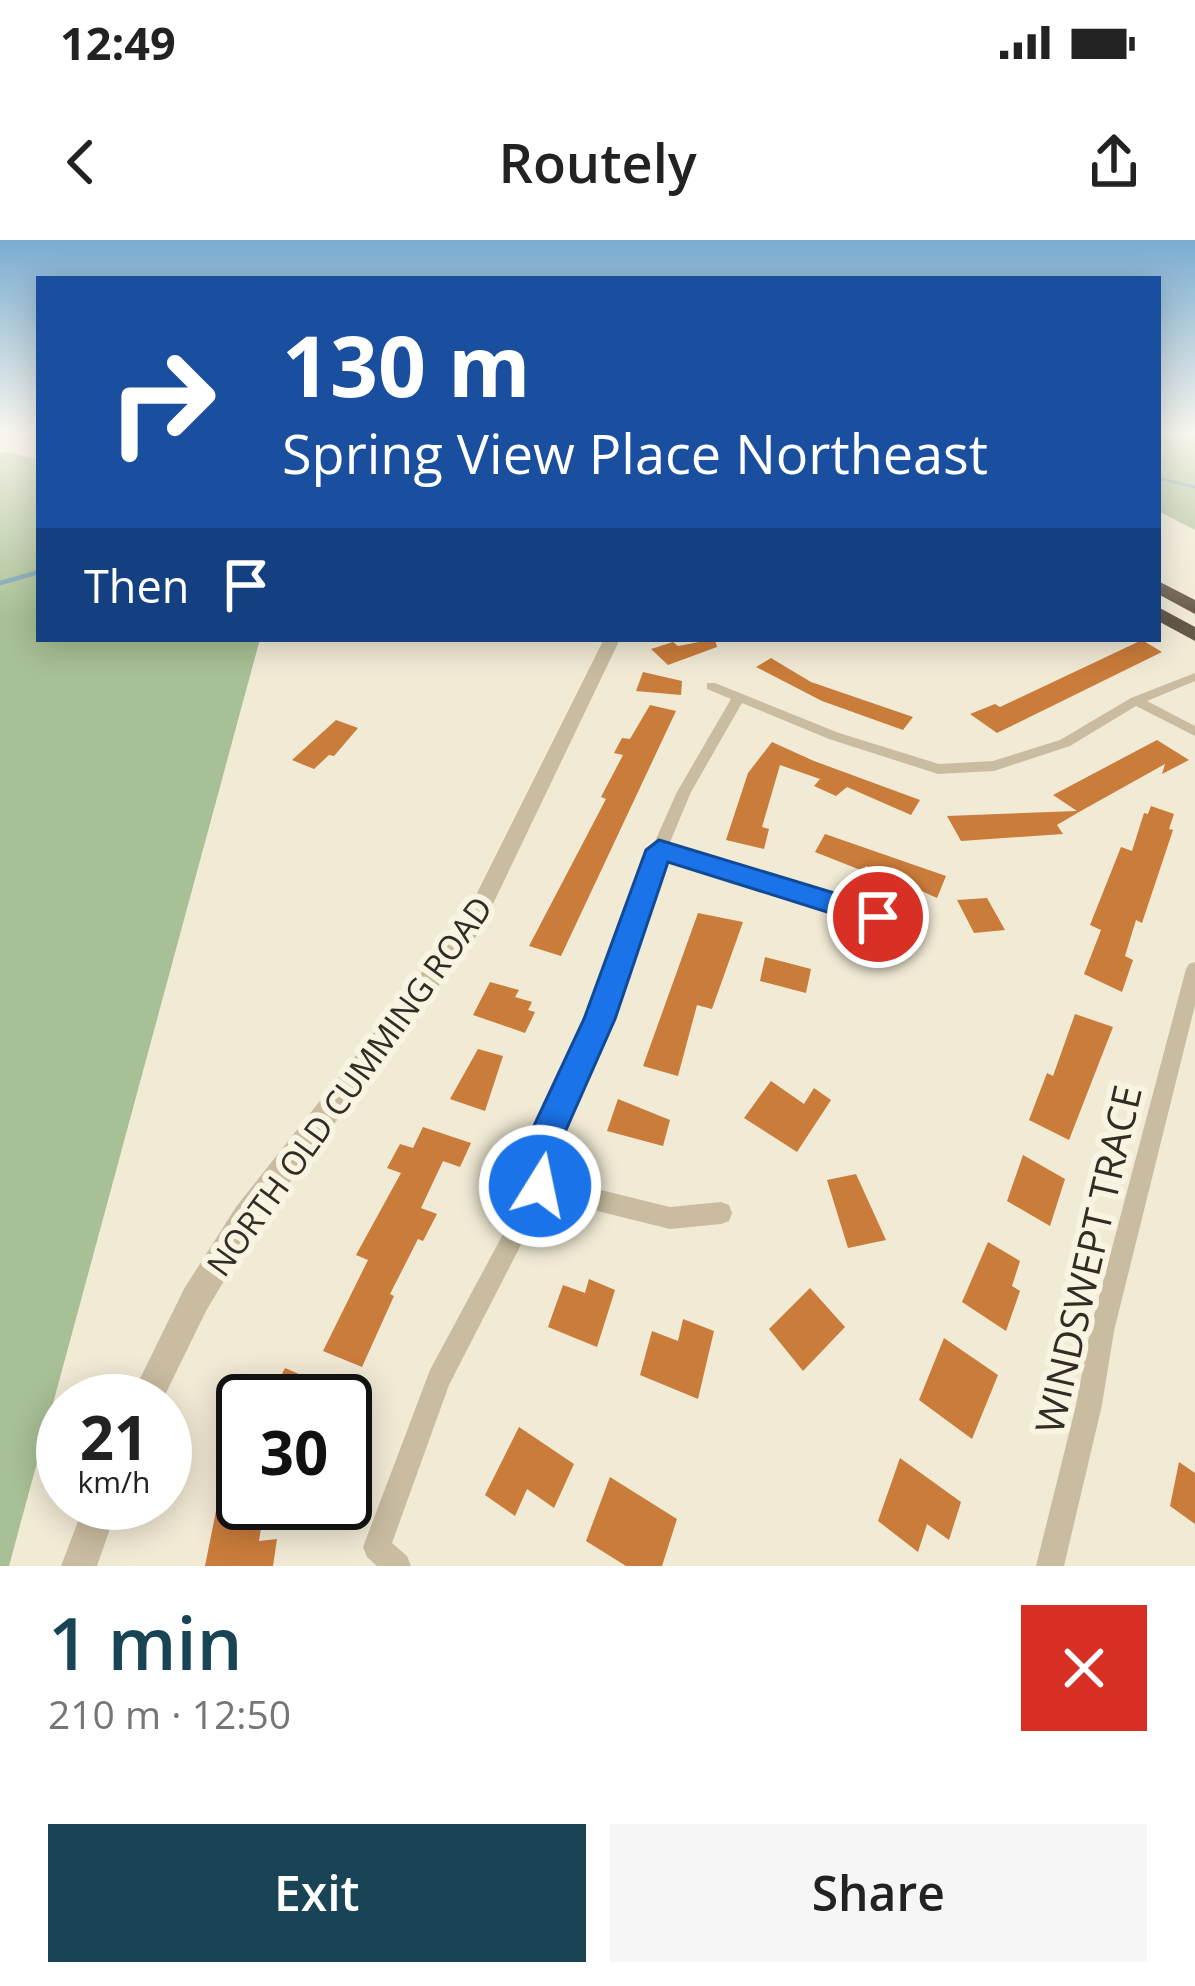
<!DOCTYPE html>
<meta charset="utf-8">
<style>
body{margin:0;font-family:"Open Sans",sans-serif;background:#f6f6f6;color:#222;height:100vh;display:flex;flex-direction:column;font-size:45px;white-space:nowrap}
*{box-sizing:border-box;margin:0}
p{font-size:39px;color:#767676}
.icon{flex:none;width:66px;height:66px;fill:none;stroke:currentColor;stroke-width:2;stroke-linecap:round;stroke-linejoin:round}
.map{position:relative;height:1326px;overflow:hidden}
.sheet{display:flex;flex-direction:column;background:#fff;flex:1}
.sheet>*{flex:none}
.hud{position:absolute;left:36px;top:36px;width:1125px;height:366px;border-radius:0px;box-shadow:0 6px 30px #0003;background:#1a4fa0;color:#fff;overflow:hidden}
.speed{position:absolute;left:36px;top:1134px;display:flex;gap:24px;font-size:60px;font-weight:700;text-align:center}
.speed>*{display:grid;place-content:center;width:156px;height:156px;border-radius:50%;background:#fff;box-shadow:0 6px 30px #0003;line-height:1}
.speed small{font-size:30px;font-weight:400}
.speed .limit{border:6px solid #111;border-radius:18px;background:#fff;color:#111}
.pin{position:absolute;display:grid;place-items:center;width:102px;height:102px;color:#fff;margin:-51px;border:6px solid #fff;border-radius:50%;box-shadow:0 3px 12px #0007}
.me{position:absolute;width:132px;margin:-66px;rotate:10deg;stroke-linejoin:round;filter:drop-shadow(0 0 9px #0008)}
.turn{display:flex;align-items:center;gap:42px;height:252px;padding:0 48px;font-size:54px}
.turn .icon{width:156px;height:156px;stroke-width:2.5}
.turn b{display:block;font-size:84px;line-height:102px}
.then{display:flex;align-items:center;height:114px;padding:0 48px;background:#0003;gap:24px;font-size:45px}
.round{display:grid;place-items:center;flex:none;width:126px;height:126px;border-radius:0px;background:#f6f6f6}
.headline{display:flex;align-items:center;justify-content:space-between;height:204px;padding:0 48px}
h1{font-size:72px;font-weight:600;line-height:90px;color:#194455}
.button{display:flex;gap:24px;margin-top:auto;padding:24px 48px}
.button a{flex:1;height:138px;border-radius:0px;background:#194455;color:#fff;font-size:48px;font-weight:600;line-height:138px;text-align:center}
.button a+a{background:#f6f6f6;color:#222}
.status{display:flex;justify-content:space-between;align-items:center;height:84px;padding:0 60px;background:#fff;direction:ltr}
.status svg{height:33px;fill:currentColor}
header{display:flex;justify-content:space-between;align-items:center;height:156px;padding:0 48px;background:#fff;font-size:54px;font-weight:600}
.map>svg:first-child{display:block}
.green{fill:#a8c095}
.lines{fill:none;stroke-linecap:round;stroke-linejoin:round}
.stream-far1{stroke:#73a0af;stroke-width:3}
.stream{stroke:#73a0af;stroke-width:4.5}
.building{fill:#ca7c3a}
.service{stroke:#c9bca1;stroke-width:4.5}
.minor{fill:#c9bca1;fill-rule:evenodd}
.tertiary{fill:#c9bca1;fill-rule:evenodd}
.trunk{fill:#655848;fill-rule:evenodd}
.route{fill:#1a73e8;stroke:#114b97;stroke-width:3}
.labels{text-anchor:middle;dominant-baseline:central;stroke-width:12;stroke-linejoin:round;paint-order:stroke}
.street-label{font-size:33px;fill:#332c24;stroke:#f9f3e1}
.near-street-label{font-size:39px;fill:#332c24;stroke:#f9f3e1}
</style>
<div class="status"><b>12:49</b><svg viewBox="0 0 49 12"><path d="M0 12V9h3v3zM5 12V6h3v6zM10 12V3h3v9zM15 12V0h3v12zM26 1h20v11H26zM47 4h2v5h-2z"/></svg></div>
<header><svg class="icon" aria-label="back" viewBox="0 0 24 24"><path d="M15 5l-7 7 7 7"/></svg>Routely<svg class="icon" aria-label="share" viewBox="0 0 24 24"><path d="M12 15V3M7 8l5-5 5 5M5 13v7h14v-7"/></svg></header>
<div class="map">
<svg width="1195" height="1326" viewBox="0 0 1195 1326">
<rect width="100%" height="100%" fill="#f1ead5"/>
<path class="green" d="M1158 194H1195V290L1158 271Z
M6 212 39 219V399H260L9 1326H0V213Z"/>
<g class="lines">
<path class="stream-far1" d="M1158 238 1195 247"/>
<path class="stream" d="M0 343 39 332"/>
</g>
<path class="building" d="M715 399 717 407 668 425 651 409 673 402 678 406Z
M1142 400 1162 412 997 493 970 474 995 464 1000 467Z
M771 418 811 442 913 477 903 490 822 461 756 427Z
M643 432 682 441 681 455 636 451Z
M650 465 676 471 561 716 529 706 606 559 601 557 623 515 614 513 622 498 630 499Z
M336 480 358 488 334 516 329 515 314 529 292 520Z
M1157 500 1189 520 1162 534 1165 524 1079 572 1057 585 1063 594 961 601 947 576 1077 571 1053 555Z
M772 502 814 521 920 560 911 575 847 547 836 556 814 546 820 539 780 525 762 587 769 589 764 609 726 600 748 533Z
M1151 566 1174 574 1169 589 1173 590 1142 683 1136 680 1125 716 1133 720 1122 752 1084 734 1101 690 1090 685 1121 607 1132 611 1144 573 1148 574Z
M825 594 946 636 937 658 866 626 863 631 815 612Z
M987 658 1005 690 974 693 957 660Z
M698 673 743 682 712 769 697 765 678 836 643 826Z
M765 717 811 729 806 753 760 741Z
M490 742 519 750 515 757 532 762 528 770 535 772 525 793 473 775Z
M1075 774 1113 787 1069 900 1029 880 1047 833 1053 836Z
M478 809 503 816 485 871 450 859Z
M771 841 804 864 814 848 831 860 797 912 744 878Z
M618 859 670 880 663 906 607 891Z
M423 887 471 903 460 927 443 921 421 968 437 974 423 1001 418 999 390 1054 394 1056 362 1127 323 1111 368 1020 356 1015 401 933 387 928 400 904 413 908Z
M1023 915 1065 939 1050 986 1007 961Z
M856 934 886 1000 848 1008 827 940Z
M988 1002 1020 1021 1012 1046 1020 1051 1006 1091 962 1062Z
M589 1039 615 1050 597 1107 548 1087 563 1045 585 1053Z
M810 1048 845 1087 803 1131 769 1089Z
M683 1079 714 1091 698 1159 640 1135 652 1091 678 1101Z
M944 1098 998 1135 972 1199 919 1160Z
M285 1128 361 1161H269Z
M519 1187 574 1224 554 1268 527 1249 515 1276 485 1255Z
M900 1218 961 1262 949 1300 927 1284 918 1312 878 1281Z
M1179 1222 1195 1233V1284L1170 1266Z
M610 1237 677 1279 662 1326H626L586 1301Z
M243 1259V1263H265L259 1301 277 1299 273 1326H205L218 1261Z"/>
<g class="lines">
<path class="service" d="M9 194 39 201"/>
<path class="minor" d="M1195 433V441L1147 461 1195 486V496L1136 466 1070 506 994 531 938 534 829 499 742 463 691 552 668 607 877 670 883 672 885 677 883 682 877 684 664 617 608 779 559 890 552 938 670 967 721 962 729 965 732 973 729 981 721 984 670 989 545 958 449 1145 392 1303 407 1316 411 1326H377L367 1317 363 1307 430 1130 530 944 539 890 590 779 651 610 677 552 731 459 707 449V443H715L839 493 939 524 993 521 1060 500 1131 458Z
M1195 722V765L1114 1091 1102 1165 1064 1326H1036L1076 1165 1090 1091 1186 729 1189 724Z"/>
<path class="tertiary" d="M604 399H620L480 691 256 987 206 1071 162 1161H129L184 1049 236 967 464 679Z
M85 1263H119L97 1326H61Z"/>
<path class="trunk" d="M1158 341 1195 360V374L1158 354Z
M1158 367 1195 387V401L1158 381Z"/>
</g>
<linearGradient id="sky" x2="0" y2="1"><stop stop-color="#79acd1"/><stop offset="0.51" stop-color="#f9f6ec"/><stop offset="1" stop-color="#f9f6ec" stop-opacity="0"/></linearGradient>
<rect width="1195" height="379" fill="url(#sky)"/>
<path class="route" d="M659 600 887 669 891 677 878 688 668 622 615 779 566 890 553 959 540 964 528 959 523 946 532 890 584 779 646 610Z"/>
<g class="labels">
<g class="street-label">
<text transform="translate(349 846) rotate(-54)">NORTH OLD CUMMING ROAD</text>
</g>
<g class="near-street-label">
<text transform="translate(1087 1019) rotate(-77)">WINDSWEPT TRACE</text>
</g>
</g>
</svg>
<div class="speed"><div>21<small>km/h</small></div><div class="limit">30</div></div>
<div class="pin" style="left:878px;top:677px;background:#d93025"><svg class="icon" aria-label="arrive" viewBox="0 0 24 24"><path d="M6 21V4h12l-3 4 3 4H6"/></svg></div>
<svg class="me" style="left:540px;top:946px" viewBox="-20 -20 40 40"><circle r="17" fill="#1a73e8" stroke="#fff" stroke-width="3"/><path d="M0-11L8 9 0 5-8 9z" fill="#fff"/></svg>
<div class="hud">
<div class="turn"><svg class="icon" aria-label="right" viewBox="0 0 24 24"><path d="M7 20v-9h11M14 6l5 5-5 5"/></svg><div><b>130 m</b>Spring View Place Northeast</div></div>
<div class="then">Then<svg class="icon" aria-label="arrive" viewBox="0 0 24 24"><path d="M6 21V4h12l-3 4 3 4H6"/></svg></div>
</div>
</div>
<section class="sheet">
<div class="headline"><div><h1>1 min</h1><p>210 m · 12:50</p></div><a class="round" style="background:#d93025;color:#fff"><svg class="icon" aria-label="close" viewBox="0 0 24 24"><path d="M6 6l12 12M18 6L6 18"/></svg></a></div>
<div class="button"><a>Exit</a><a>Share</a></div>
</section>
